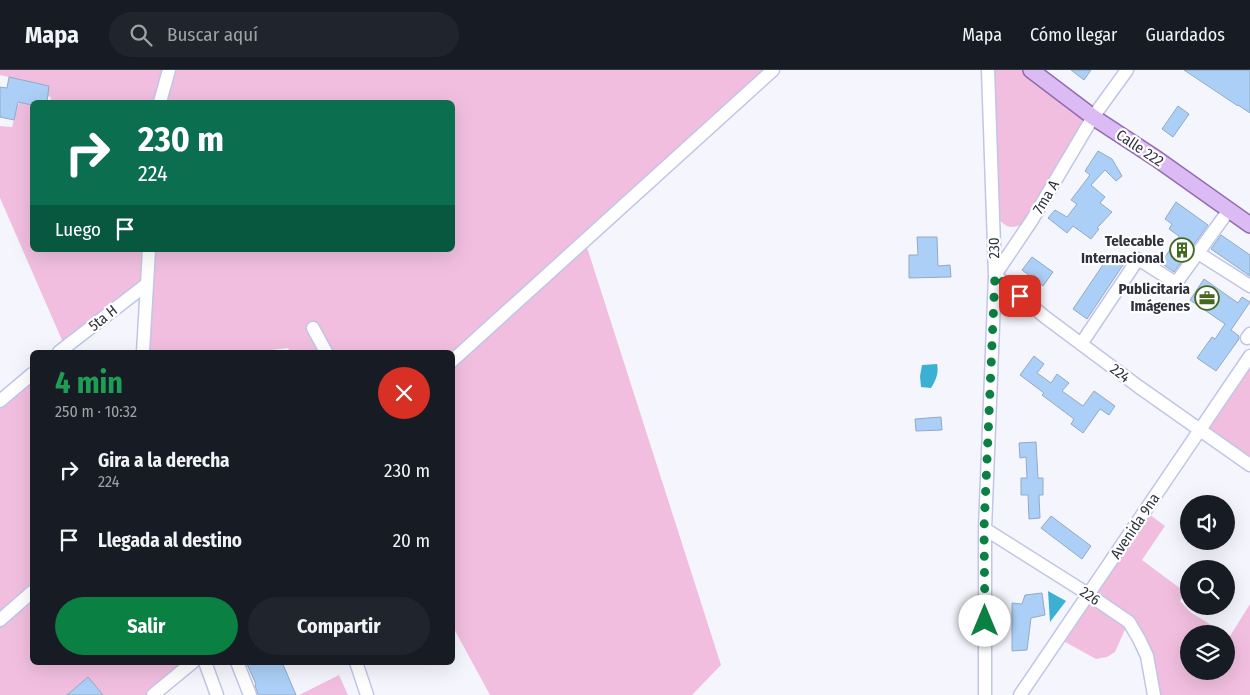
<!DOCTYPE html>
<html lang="es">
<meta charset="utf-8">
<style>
body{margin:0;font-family:"Fira Sans Condensed",sans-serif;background:#20242c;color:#f1f3f6;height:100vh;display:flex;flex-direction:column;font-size:19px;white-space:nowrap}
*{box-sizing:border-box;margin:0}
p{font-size:16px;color:#9ea1a6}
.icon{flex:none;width:28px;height:28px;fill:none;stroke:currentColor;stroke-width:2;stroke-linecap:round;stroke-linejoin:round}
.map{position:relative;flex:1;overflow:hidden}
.panel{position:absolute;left:30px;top:280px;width:425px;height:315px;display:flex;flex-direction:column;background:#171b24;border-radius:8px;box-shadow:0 5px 20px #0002}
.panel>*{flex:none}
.banner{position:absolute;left:30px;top:30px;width:425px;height:152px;border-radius:8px;box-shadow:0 5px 20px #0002;background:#0b6e4f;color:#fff;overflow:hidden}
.tools{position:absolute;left:1180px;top:425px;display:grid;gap:10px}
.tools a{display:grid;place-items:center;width:55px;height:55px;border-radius:50%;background:#171b24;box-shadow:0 5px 20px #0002;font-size:25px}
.pin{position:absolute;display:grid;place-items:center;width:42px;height:42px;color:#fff;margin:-21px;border-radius:10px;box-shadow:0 2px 8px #0006}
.me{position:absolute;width:55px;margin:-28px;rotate:0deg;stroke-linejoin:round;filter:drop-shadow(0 0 4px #0008)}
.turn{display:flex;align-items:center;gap:18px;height:105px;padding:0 25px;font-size:22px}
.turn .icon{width:65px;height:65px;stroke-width:2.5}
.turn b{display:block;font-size:35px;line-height:42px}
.then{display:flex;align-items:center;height:48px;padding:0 25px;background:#0003;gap:10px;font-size:19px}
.round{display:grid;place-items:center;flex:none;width:52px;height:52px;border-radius:26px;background:#20242c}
.overview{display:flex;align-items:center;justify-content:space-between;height:85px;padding:0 25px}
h1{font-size:30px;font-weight:700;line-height:38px;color:#1e9e55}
.button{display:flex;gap:10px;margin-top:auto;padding:10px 25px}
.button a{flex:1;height:58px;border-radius:30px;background:#0b8043;color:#fff;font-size:20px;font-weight:700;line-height:58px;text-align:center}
.button a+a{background:#20242c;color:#f1f3f6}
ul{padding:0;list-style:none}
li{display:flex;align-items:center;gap:15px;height:70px;padding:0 25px}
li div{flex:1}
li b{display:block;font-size:19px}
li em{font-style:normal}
header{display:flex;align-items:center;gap:30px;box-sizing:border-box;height:70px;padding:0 25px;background:#171b24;border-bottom:1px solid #363941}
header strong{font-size:24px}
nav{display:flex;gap:28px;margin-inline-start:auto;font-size:18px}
.search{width:350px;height:45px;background:#20242c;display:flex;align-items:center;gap:12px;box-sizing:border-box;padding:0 18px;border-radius:28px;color:#9ea1a6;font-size:19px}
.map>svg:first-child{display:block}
.green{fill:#f1bedf}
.water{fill:#3cb0d2}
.building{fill:#abcff6;stroke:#92aac5}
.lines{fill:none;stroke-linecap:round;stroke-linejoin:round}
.minor-casing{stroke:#c1c5e7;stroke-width:15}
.major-casing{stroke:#906cb0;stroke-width:18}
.minor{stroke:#fff;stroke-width:12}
.major{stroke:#dcbaf4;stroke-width:15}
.route{stroke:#0b8043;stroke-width:9;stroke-dasharray:0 16.2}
.labels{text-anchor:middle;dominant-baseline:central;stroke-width:4.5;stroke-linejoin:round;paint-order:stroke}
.street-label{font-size:15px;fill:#2f313e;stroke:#fff}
.poi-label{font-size:15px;font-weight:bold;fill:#2f313e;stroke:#fff;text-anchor:end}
</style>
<header>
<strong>Mapa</strong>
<div class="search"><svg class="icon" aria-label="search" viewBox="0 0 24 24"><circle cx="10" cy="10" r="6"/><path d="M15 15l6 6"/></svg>Buscar aquí</div>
<nav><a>Mapa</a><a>Cómo llegar</a><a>Guardados</a></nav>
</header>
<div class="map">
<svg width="1250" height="625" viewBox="0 0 1250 625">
<rect width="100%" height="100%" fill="#f5f6fd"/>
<path class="green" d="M0 0H773L585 171 721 595 692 625H490L453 557 452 282H290L288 278 254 282H143L147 214 65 277 0 128V56L12 57 17 37 20 32 32 35V180H452V32H50L51 27 47 26 49 16 0 5Z
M988 0H1031L1093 47 1032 150C1010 160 1008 161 993 142Z
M1250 286V395L1200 360Z
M32 304V592L193 593 153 625H0V331Z
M1145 441 1165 456 1142 490 1185 522 1180 531 1190 542 1226 564H1189V601H1226V564L1230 566 1250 534V625H1154L1147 586 1128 553 1115 582 1107 587 1096 589 1058 568Z
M339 605 348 625H299Z"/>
<path class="water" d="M937 294C939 303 936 310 931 318L921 317 920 306 922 295Z
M1048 521 1066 531 1050 552Z"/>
<path class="building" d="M1071 0H1091L1084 10Z
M1184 0H1250V43L1238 35V36Z
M9 7 49 16 47 32H32V35L18 32 14 50 0 47V17L7 18Z
M1178 36 1189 44 1173 67 1162 59Z
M1098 81 1112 89 1122 106 1116 111 1105 100 1091 115 1105 127 1100 133 1112 142 1097 158 1099 159 1091 169 1073 156 1067 163 1048 148 1055 140 1067 147 1077 134 1071 130 1090 105 1085 101Z
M1176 132 1208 155 1174 202 1161 193 1179 166 1169 159 1172 154 1165 149Z
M1221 165 1250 185V206L1211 179Z
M917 167H937L938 196 950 195 951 207 909 208V185H918Z
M1111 183 1125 192 1087 249 1073 239Z
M1032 187 1053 202 1043 216 1022 200Z
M1204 209 1238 233 1242 227 1250 232 1231 260 1239 266V269L1216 301 1197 288 1212 267 1215 269 1225 254 1190 230Z
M1034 286 1044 294 1037 303 1051 313 1057 304 1069 313 1062 321 1083 336 1094 321 1115 336 1109 345 1100 339 1083 363 1071 354 1074 349 1042 325 1044 323 1020 305Z
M941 347 942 360 916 361 915 349Z
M1036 372 1038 408H1043V425H1039L1040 448 1029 449 1028 425H1021V408H1027L1026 387 1020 388 1019 373Z
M1051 446 1091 476 1082 489 1041 458Z
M1042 523 1045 545 1031 548 1027 580 1012 581V533L1022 534 1025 525Z
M246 592H282L296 625H258L255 615 256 614Z
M88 607 103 625H67Z"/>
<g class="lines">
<g class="minor-casing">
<path id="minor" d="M1127 0 1093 47 1032 150 995 205 1045 247 1139 317 1250 395
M160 32 169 0
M1198 183 1250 216
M313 258 326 282
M1247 268 1250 264
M1081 274 1138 189 1176 213 1229 140
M59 282 147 214
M143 282 149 180
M452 291 773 0
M0 331 32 304
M985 459 1088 524 1129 552 1139 569 1147 586 1154 625
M0 550 32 522
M205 592 217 625
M237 592 250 625
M356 592 367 625
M153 625 193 592
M985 625V459L995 205 988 0
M1020 625 1250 286"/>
</g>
<g class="major-casing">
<path id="major" d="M1031 0 1093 47 1157 89 1250 155"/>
</g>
<use href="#minor" class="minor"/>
<use href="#major" class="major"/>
</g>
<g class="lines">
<path class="route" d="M985 551 984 459 995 205 1020 226"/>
</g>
<defs>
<g id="building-ring" transform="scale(1.25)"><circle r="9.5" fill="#fff" stroke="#456821" stroke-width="1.5"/><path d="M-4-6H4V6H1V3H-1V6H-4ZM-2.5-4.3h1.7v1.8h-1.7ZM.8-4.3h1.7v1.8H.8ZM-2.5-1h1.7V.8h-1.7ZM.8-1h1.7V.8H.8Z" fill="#456821"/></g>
<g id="office-ring" transform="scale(1.25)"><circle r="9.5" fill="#fff" stroke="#456821" stroke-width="1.5"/><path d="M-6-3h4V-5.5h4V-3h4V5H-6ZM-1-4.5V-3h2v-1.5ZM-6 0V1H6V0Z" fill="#456821"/></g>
</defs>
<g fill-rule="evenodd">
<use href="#building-ring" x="1182" y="180"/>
<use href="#office-ring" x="1207" y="228"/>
</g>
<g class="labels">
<g class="street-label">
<text transform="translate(1140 78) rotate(34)">Calle 222</text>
<text transform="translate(1046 127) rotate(-59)">7ma A</text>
<text transform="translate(994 178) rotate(-92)">230</text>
<text transform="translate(103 248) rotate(-38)">5ta H</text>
<text transform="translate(1120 303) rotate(37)">224</text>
<text transform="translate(1135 456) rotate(-56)">Avenida 9na</text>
<text transform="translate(1090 526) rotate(34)">226</text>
</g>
<g class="poi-label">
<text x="1164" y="171">Telecable<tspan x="1164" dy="17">Internacional</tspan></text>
<text x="1190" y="219">Publicitaria<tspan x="1190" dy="17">Imágenes</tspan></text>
</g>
</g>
</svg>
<div class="tools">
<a><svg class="icon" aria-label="sound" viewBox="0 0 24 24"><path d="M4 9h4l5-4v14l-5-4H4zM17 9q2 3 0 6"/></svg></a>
<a><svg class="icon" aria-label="search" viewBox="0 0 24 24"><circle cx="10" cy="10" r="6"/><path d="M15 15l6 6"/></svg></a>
<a><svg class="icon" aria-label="layers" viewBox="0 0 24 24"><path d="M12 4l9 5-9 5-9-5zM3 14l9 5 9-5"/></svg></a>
</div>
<div class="pin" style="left:1020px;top:226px;background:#d93025"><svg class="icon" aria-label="arrive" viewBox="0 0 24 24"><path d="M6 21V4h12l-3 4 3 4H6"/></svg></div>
<svg class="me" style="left:985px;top:551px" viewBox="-20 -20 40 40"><circle r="19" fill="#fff"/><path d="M0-13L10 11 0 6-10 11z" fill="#0b8043"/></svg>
<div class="banner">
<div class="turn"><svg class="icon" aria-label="right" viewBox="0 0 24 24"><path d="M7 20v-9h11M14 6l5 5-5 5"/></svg><div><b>230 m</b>224</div></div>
<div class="then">Luego<svg class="icon" aria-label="arrive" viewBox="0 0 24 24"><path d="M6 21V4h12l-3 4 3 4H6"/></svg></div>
</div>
<section class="panel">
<div class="overview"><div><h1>4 min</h1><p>250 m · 10:32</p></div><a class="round" style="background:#d93025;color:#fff"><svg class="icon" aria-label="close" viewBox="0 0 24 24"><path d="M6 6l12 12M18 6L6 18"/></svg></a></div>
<ul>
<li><svg class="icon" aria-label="right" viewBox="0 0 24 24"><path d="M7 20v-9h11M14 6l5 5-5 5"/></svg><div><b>Gira a la derecha</b><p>224</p></div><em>230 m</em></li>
<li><svg class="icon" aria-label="arrive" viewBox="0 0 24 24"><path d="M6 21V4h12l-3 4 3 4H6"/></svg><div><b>Llegada al destino</b></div><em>20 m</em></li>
</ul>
<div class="button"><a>Salir</a><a>Compartir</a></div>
</section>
</div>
